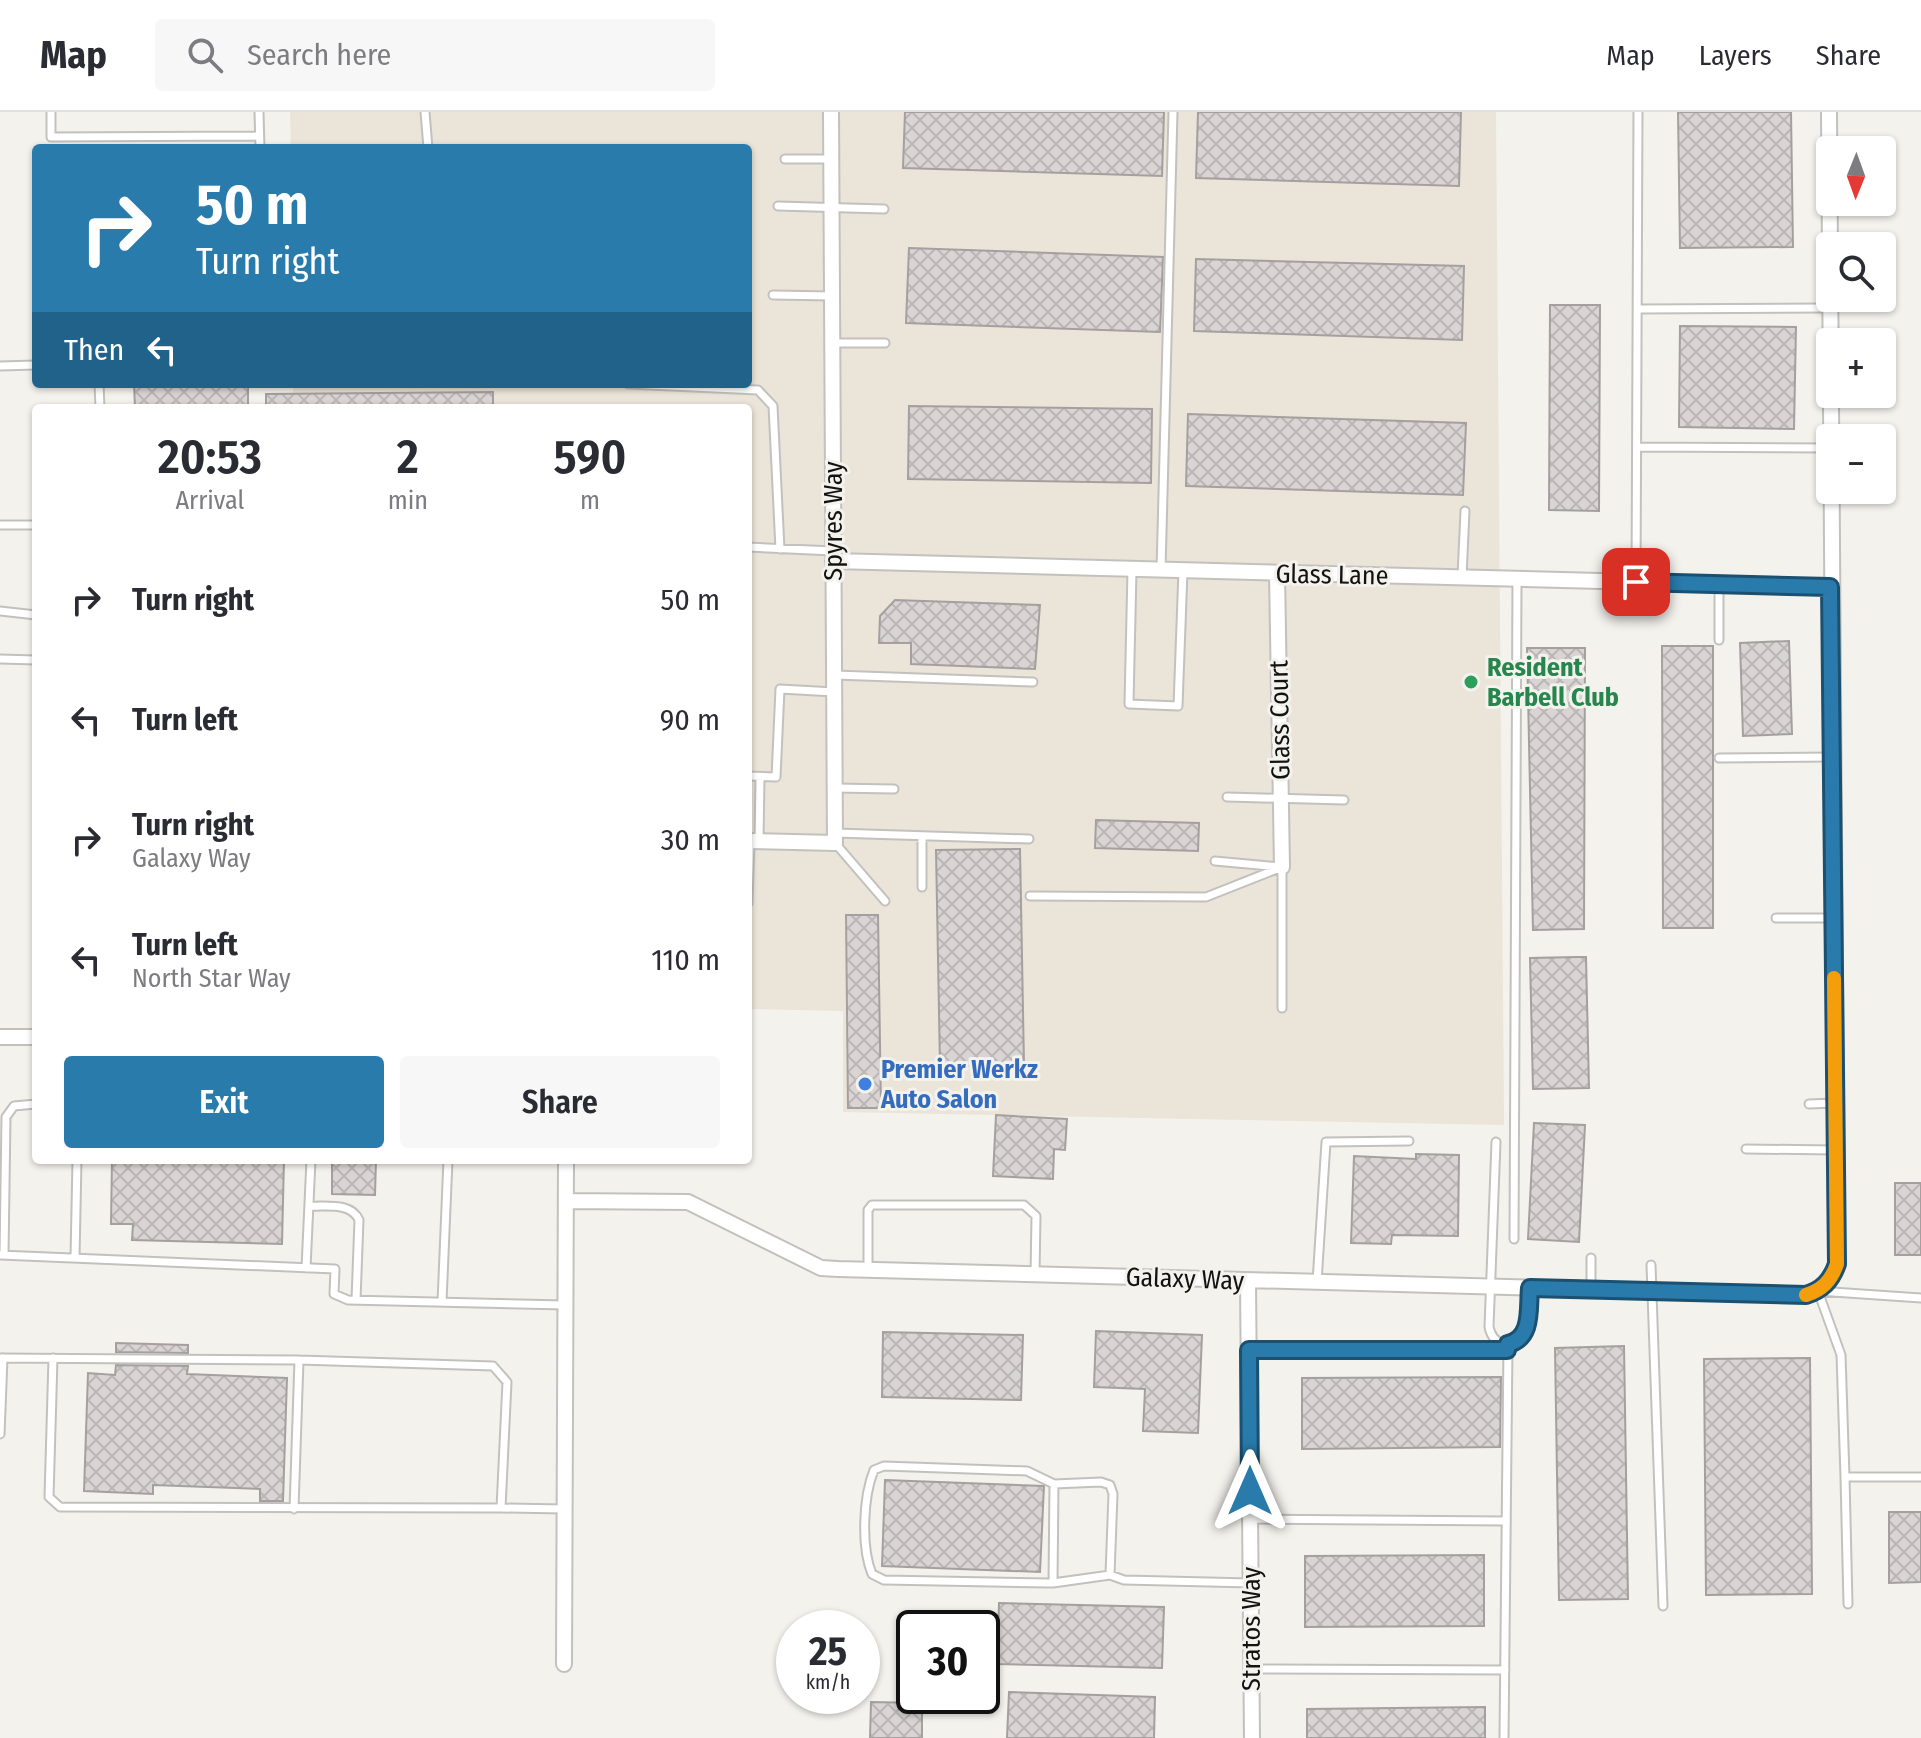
<!DOCTYPE html>
<meta charset="utf-8">
<style>
body{margin:0;font-family:"Fira Sans Condensed",sans-serif;background:#f7f7f7;color:#2b2b33;height:100vh;display:flex;flex-direction:column;font-size:30px;white-space:nowrap}
*{box-sizing:border-box;margin:0}
p{font-size:26px;color:#7c7c81}
.icon{flex:none;width:44px;height:44px;fill:none;stroke:currentColor;stroke-width:2;stroke-linecap:round;stroke-linejoin:round}
.map{position:relative;flex:1;overflow:hidden}
.sheet{position:absolute;left:32px;top:292px;width:720px;height:760px;display:flex;flex-direction:column;background:#fff;border-radius:8px;box-shadow:0 2px 6px #0004}
.sheet>*{flex:none}
.hud{position:absolute;left:32px;top:32px;width:720px;height:244px;border-radius:8px;box-shadow:0 2px 6px #0004;background:#297bac;color:#fff;overflow:hidden}
.needle{width:52px;rotate:181deg}
.tools{position:absolute;left:1816px;top:24px;display:grid;gap:16px}
.tools a{display:grid;place-items:center;width:80px;height:80px;border-radius:8px;background:#fff;box-shadow:0 2px 6px #0004;font-size:40px}
.speed{position:absolute;left:776px;top:1498px;display:flex;gap:16px;font-size:40px;font-weight:700;text-align:center}
.speed>*{display:grid;place-content:center;width:104px;height:104px;border-radius:50%;background:#fff;box-shadow:0 2px 6px #0004;line-height:1}
.speed small{font-size:20px;font-weight:400}
.speed .limit{border:4px solid #111;border-radius:12px;background:#fff;color:#111}
.pin{position:absolute;display:grid;place-items:center;width:68px;height:68px;color:#fff;margin:-34px;border-radius:16px;box-shadow:0 4px 12px #0006}
.me{position:absolute;width:88px;margin:-44px;rotate:0deg;stroke-linejoin:round;filter:drop-shadow(0 0 6px #0008)}
.turn{display:flex;align-items:center;gap:28px;height:168px;padding:0 32px;font-size:36px}
.turn .icon{width:104px;height:104px;stroke-width:2.5}
.turn b{display:block;font-size:56px;line-height:68px}
.then{display:flex;align-items:center;height:76px;padding:0 32px;background:#0003;gap:16px;font-size:30px}
.eta{display:flex;justify-content:space-evenly;align-items:center;height:136px;text-align:center}
.eta b{font-size:48px;font-weight:600;line-height:56px}
.primary-button{display:flex;gap:16px;margin-top:auto;padding:16px 32px}
.primary-button a{flex:1;height:92px;border-radius:8px;background:#297bac;color:#fff;font-size:32px;font-weight:600;line-height:92px;text-align:center}
.primary-button a+a{background:#f7f7f7;color:#2b2b33}
ul{padding:0;list-style:none}
li{display:flex;align-items:center;gap:24px;height:120px;padding:0 32px}
li div{flex:1}
li b{display:block;font-size:30px}
li em{font-style:normal}
header{display:flex;align-items:center;gap:48px;box-sizing:border-box;height:112px;padding:0 40px;background:#fff;border-bottom:2px solid #e1e1e2}
header strong{font-size:38px}
nav{display:flex;gap:44px;margin-inline-start:auto;font-size:28px}
.search{width:560px;height:72px;background:#f7f7f7;display:flex;align-items:center;gap:20px;box-sizing:border-box;padding:0 28px;border-radius:8px;color:#7c7c81;font-size:30px}
.map>svg:first-child{display:block}
.built{fill:#eae4d9}
.building{fill:url(#building-cross-hatch);stroke:#a5a09f;stroke-width:2}
.lines{fill:none;stroke-linecap:round;stroke-linejoin:round}
.lane-casing{stroke:#c3c1bd;stroke-width:11}
.street-casing{stroke:#c3c1bd;stroke-width:18}
.lane{stroke:#fff;stroke-width:7}
.street{stroke:#fff;stroke-width:14}
.route-casing{stroke:#1b5070;stroke-width:20}
.route{stroke:#297bac;stroke-width:14}
.slow{stroke:#f59e0b;stroke-width:14}
.leisure-dot{fill:#2e9e5b;stroke:#f4f2ed;stroke-width:3}
.shop-dot{fill:#3f7fe0;stroke:#f4f2ed;stroke-width:3}
.labels{text-anchor:middle;dominant-baseline:central;stroke-width:6;stroke-linejoin:round;paint-order:stroke}
.street-label{font-size:26px;fill:#131211;stroke:#f4f2ed}
.leisure-label{font-size:26px;font-weight:bold;fill:#27864d;stroke:#f4f2ed;text-anchor:start}
.shop-label{font-size:26px;font-weight:bold;fill:#366cbe;stroke:#f4f2ed;text-anchor:start}
</style>
<header>
<strong>Map</strong>
<div class="search"><svg class="icon" aria-label="search" viewBox="0 0 24 24"><circle cx="10" cy="10" r="6"/><path d="M15 15l6 6"/></svg>Search here</div>
<nav><a>Map</a><a>Layers</a><a>Share</a></nav>
</header>
<div class="map">
<svg width="1921" height="1626" viewBox="0 0 1921 1626">
<defs>
<pattern id="building-cross-hatch" width="8" height="8" patternUnits="userSpaceOnUse" patternTransform="scale(2)"><rect width="8" height="8" fill="#dad5d4"/><path d="M0 0l8 8M0 8l8-8" fill="none" stroke="#bab6b5"/></pattern>
</defs>
<rect width="100%" height="100%" fill="#f4f2ed"/>
<path class="built" d="M290 0H1496L1504 1013 843 1000V899L748 897V296H293V272H748V36H291Z"/>
<path class="building" d="M905 0H1164L1162 64 903 56Z
M1198 0H1461L1459 74 1196 66Z
M1678 0H1791L1793 135 1680 136Z
M909 136 1163 145 1160 220 906 211Z
M1196 147 1464 154 1462 228 1194 219Z
M1550 193H1600L1599 399 1549 398Z
M1680 214 1796 215 1794 317 1679 315Z
M134 272H248V296H135Z
M493 280V296H266V282Z
M909 294 1152 297 1151 371 908 367Z
M1188 302 1466 311 1463 383 1186 374Z
M895 488 1040 493 1035 557 911 552V531H879L880 504Z
M1789 529 1792 622 1743 624 1740 531Z
M1662 534H1713V816H1663Z
M1527 536H1585L1584 817 1533 818Z
M1096 708 1199 711 1198 739 1095 736Z
M1020 737 1024 953 940 954 936 738Z
M846 803H878L881 996H848Z
M1577 845H1586L1589 976 1533 977 1530 846Z
M996 1003 1067 1007 1065 1038 1054 1037 1053 1067 993 1064Z
M1534 1011 1585 1013 1579 1130 1528 1127Z
M1416 1042 1459 1043 1458 1124 1392 1123 1391 1132 1351 1131 1354 1044 1416 1047Z
M112 1048H284L282 1132 132 1128 133 1112H111Z
M332 1048H376L375 1083 332 1082Z
M1895 1071H1921V1143H1895Z
M1096 1219 1202 1223 1198 1321 1143 1319 1145 1277 1094 1275Z
M883 1220 1023 1223 1021 1288 882 1285Z
M116 1231 188 1233V1241L116 1240Z
M1624 1234 1628 1487 1559 1488 1555 1236Z
M1810 1246 1812 1482 1706 1483 1704 1247Z
M116 1253 188 1254 187 1262 287 1266 283 1389H260V1377L153 1373V1382L84 1379 88 1261 115 1263Z
M1501 1265 1500 1335 1302 1337V1266Z
M885 1368 1044 1374 1040 1460 882 1454Z
M1889 1400H1921V1470L1889 1471Z
M1484 1443V1514L1305 1515V1444Z
M999 1491 1164 1495 1162 1556 997 1552Z
M1009 1580 1155 1585 1154 1626H1007Z
M871 1590 922 1591V1626H870Z
M1485 1595V1626H1307V1597Z"/>
<g class="lines">
<g class="lane-casing">
<path id="lane" d="M51 0V25L259 24
M259 0 260 36
M425 0 428 36
M785 47H831
M778 94 884 97
M773 183 832 184
M1640 197 1829 196
M832 231H885
M0 254 36 253
M99 272 100 296
M628 272 758 278 773 294 780 437
M1638 335 1829 336
M0 413H36
M748 435 833 439
M1132 458 1129 592 1178 594 1183 459
M1161 458 1173 0
M1462 464 1465 399
M1636 470 1638 0
M1719 472V528
M0 499 36 503
M0 547 36 548
M835 563 1033 570
M1719 646 1832 645
M748 664 776 665 780 577 834 580
M834 676 894 677
M1227 685 1344 688
M835 721 1029 727
M759 729 760 665
M835 731 885 789
M1215 749 1280 755
M922 775V724
M1030 784 1206 785 1282 755
M748 791 750 729
M1776 806H1833
M1282 896V755
M1809 992 1835 991
M1496 1030 1489 1215C1493 1234 1511 1237 1524 1223L1530 1176
M1746 1037 1835 1038
M309 1094C327 1095 351 1090 359 1108L356 1188
M1514 1127 1517 468
M0 1143 335 1157 334 1182 348 1188 565 1193
M4 1143 6 1005 14 994 36 992
M75 1146 77 1048
M1651 1153 1663 1494
M306 1156 311 1048
M868 1157V1098L872 1093H1024L1036 1104 1035 1163
M1317 1170 1326 1030 1409 1029
M1591 1178V1146
M1921 1186 1818 1179 1841 1243 1845 1365H1921
M442 1190 448 1048
M1249 1238H1507
M0 1246 299 1248 493 1254 507 1270 501 1396 564 1397
M53 1246 49 1385 60 1395 501 1396
M0 1322 3 1246
M1845 1365 1848 1492
M1054 1372 1101 1370 1110 1373 1113 1382 1110 1463 1124 1468 1251 1471
M294 1397 299 1248
M1250 1407 1506 1409
M1053 1471 1054 1372 1027 1359 884 1354 874 1358C863 1385 861 1435 872 1462L884 1468 1048 1471H1053L1110 1463
M1251 1557 1505 1558
M1504 1626 1508 1232"/>
</g>
<g class="street-casing">
<path id="street" d="M833 449 1830 475
M1277 462 1282 755
M748 729 835 731 831 0
M0 925H36
M566 1089 688 1090 821 1156 838 1157 1806 1183C1822 1178 1831 1169 1837 1152L1829 0
M1248 1169 1252 1626
M564 1552 566 1048"/>
</g>
<use href="#lane" class="lane"/>
<use href="#street" class="street"/>
</g>
<g class="lines">
<g class="route-casing">
<path id="route" d="M1250 1379 1249 1238H1507L1508 1232C1533 1226 1528 1197 1530 1176L1806 1183C1822 1178 1831 1169 1837 1152L1830 475 1636 470"/>
</g>
<use href="#route" class="route"/>
<path class="slow" d="M1806 1183C1822 1178 1831 1169 1837 1152L1834 866"/>
</g>
<circle class="leisure-dot" cx="1471" cy="570" r="8"/>
<circle class="shop-dot" cx="865" cy="972" r="8"/>
<g class="labels">
<g class="street-label">
<text transform="translate(833 409) rotate(-90)">Spyres Way</text>
<text transform="translate(1332 463) rotate(1)">Glass Lane</text>
<text transform="translate(1280 608) rotate(-91)">Glass Court</text>
<text transform="translate(1185 1167) rotate(2)">Galaxy Way</text>
<text transform="translate(1251 1517) rotate(-90)">Stratos Way</text>
</g>
<g class="leisure-label">
<text x="1487" y="555">Resident<tspan x="1487" dy="30">Barbell Club</tspan></text>
</g>
<g class="shop-label">
<text x="881" y="957">Premier Werkz<tspan x="881" dy="30">Auto Salon</tspan></text>
</g>
</g>
</svg>
<div class="tools">
<a><svg class="needle" viewBox="-14 -14 28 28"><path d="M0-13l5 13h-10z" fill="#e53935"/><path d="M0 13l5-13h-10z" fill="#7c7c81"/></svg></a>
<a><svg class="icon" aria-label="search" viewBox="0 0 24 24"><circle cx="10" cy="10" r="6"/><path d="M15 15l6 6"/></svg></a>
<a>+</a>
<a>−</a>
</div>
<div class="speed"><div>25<small>km/h</small></div><div class="limit">30</div></div>
<div class="pin" style="left:1636px;top:470px;background:#d93025"><svg class="icon" aria-label="arrive" viewBox="0 0 24 24"><path d="M6 21V4h12l-3 4 3 4H6"/></svg></div>
<svg class="me" style="left:1250px;top:1379px" viewBox="-20 -20 40 40"><path d="M0-17L14 15 0 8-14 15z" fill="#297bac" stroke="#fff" stroke-width="4"/></svg>
<div class="hud">
<div class="turn"><svg class="icon" aria-label="right" viewBox="0 0 24 24"><path d="M7 20v-9h11M14 6l5 5-5 5"/></svg><div><b>50 m</b>Turn right</div></div>
<div class="then">Then<svg class="icon" aria-label="left" viewBox="0 0 24 24"><path d="M17 20v-9H6M10 6l-5 5 5 5"/></svg></div>
</div>
<section class="sheet">
<div class="eta">
<div><b>20:53</b><p>Arrival</p></div>
<div><b>2</b><p>min</p></div>
<div><b>590</b><p>m</p></div>
</div>
<ul>
<li><svg class="icon" aria-label="right" viewBox="0 0 24 24"><path d="M7 20v-9h11M14 6l5 5-5 5"/></svg><div><b>Turn right</b></div><em>50 m</em></li>
<li><svg class="icon" aria-label="left" viewBox="0 0 24 24"><path d="M17 20v-9H6M10 6l-5 5 5 5"/></svg><div><b>Turn left</b></div><em>90 m</em></li>
<li><svg class="icon" aria-label="right" viewBox="0 0 24 24"><path d="M7 20v-9h11M14 6l5 5-5 5"/></svg><div><b>Turn right</b><p>Galaxy Way</p></div><em>30 m</em></li>
<li><svg class="icon" aria-label="left" viewBox="0 0 24 24"><path d="M17 20v-9H6M10 6l-5 5 5 5"/></svg><div><b>Turn left</b><p>North Star Way</p></div><em>110 m</em></li>
</ul>
<div class="primary-button"><a>Exit</a><a>Share</a></div>
</section>
</div>
